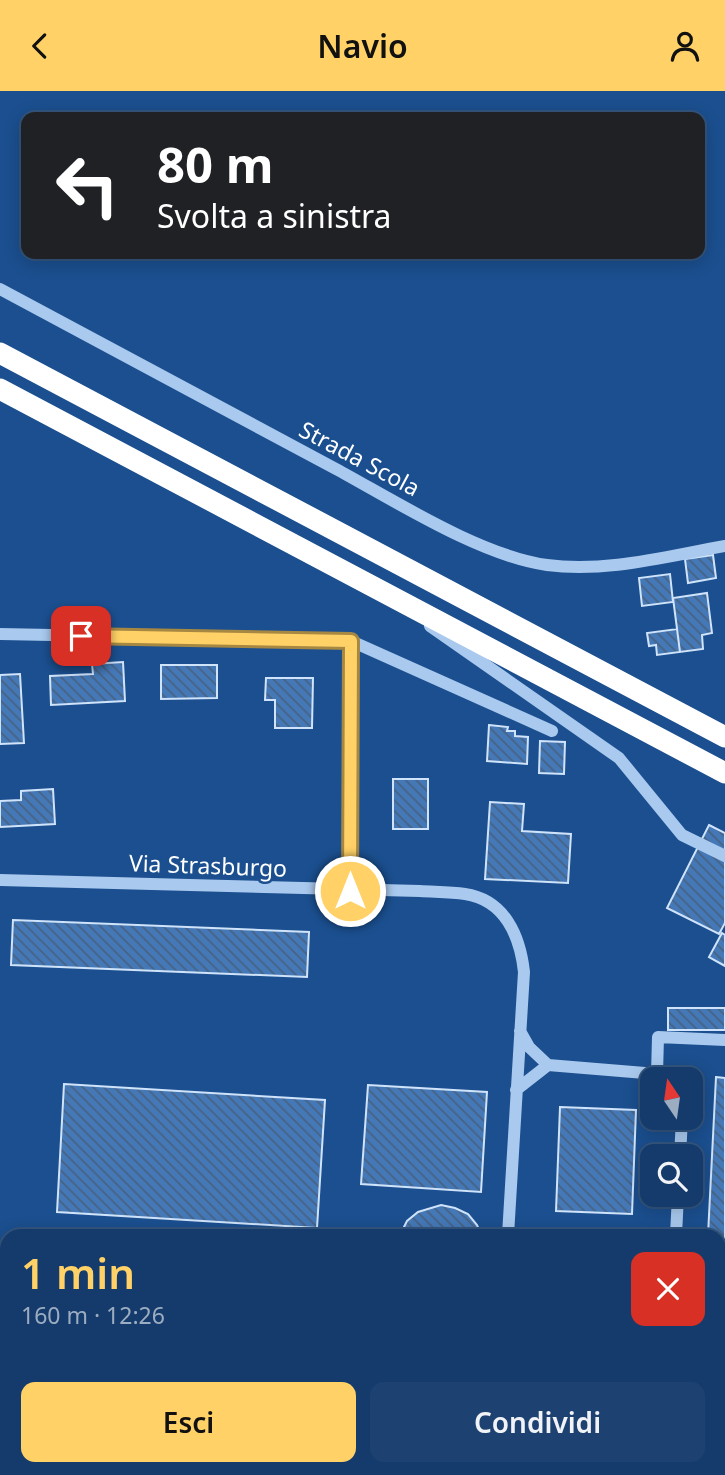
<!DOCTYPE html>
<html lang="it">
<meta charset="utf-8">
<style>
body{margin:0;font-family:"Noto Sans",sans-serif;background:#1d4271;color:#f1f3f6;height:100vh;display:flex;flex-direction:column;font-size:26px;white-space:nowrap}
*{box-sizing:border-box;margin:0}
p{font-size:23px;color:#9dadc1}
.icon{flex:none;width:38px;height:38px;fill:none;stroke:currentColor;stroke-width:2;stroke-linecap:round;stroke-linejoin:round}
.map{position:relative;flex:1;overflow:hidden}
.sheet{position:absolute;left:0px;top:1138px;width:726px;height:247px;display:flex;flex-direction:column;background:#143b6b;border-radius:21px 21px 0 0;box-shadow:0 4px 18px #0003,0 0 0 2px #33557e}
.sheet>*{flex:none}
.banner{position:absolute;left:21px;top:21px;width:684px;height:147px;border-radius:14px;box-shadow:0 4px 18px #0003,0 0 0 2px #33557e;background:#202124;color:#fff;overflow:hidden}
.needle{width:46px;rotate:347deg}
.controls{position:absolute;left:640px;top:976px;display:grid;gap:14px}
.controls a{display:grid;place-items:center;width:63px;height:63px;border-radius:14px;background:#143b6b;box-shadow:0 4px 18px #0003,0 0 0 2px #33557e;font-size:35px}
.pin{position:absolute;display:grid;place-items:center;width:60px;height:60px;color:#fff;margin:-30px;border-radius:14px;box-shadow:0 4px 10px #0006}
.me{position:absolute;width:77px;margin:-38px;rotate:0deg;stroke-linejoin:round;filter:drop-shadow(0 0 5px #0008)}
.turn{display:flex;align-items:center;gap:24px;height:147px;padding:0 21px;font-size:32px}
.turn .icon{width:91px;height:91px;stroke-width:2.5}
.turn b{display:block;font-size:49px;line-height:60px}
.round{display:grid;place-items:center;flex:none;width:74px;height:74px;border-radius:14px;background:#1d4271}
.summary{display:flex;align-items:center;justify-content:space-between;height:119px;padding:0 21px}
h1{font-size:42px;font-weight:600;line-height:52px;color:#ffd166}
.cta{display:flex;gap:14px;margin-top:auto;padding:14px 21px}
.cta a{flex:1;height:80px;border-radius:14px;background:#ffd166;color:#111;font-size:28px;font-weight:600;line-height:80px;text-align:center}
.cta a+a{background:#1d4271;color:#f1f3f6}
header{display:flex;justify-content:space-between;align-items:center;height:91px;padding:0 21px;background:#ffd166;color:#111;font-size:32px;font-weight:600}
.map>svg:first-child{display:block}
.building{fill:url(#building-back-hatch);stroke:#cfe3fa;stroke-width:2}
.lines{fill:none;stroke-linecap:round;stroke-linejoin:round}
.minor{stroke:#a9c9ee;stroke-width:12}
.highway{stroke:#fff;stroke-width:21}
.route-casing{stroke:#a68842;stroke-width:18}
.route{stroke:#ffd166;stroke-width:12}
.labels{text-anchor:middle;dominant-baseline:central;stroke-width:5;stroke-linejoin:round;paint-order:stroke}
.street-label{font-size:23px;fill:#fff;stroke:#1b4f8f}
</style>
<header><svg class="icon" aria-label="back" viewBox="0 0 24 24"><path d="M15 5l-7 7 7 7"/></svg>Navio<svg class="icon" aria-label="person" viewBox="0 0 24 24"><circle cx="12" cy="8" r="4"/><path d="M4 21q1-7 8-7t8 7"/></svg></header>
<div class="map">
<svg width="725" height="1384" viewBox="0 0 725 1384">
<defs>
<pattern id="building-back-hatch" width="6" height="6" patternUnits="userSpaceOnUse" patternTransform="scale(1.75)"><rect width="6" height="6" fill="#4478b7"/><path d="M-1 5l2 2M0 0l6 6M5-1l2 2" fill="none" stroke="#486282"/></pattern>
</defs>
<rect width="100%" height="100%" fill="#1b4f8f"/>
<path class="building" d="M713 464 716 487 688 492 685 468Z
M670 483 673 511 642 515 639 487Z
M707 502 712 542 702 544 703 558 680 561 673 507Z
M677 538 680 561 657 564 656 554 649 555 647 542Z
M123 571 125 610 51 614 50 585 93 583 92 573Z
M161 574H217V607L161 608Z
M20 583 24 652 0 653V584Z
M266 587H313L312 637H275V609H265Z
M489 634 508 636 507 640H515V645L528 646 527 673 487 670Z
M540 650 565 651 564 683 539 682Z
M393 688H428V738H393Z
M53 698 55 733 0 736V710L21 709V700Z
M490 711 524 713 522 740 571 743 568 792 485 788Z
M709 734 725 742V832L719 843 667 817Z
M13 829 309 841 307 886 11 874Z
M722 842 725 844V875L709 866Z
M668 917H725V939H668Z
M716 986 725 987V1228H719V1144H708Z
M64 993 325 1009 317 1137 57 1121Z
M368 994 487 1001 481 1101 361 1093Z
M560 1016 636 1019 632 1123 556 1120Z
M441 1114 455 1117 468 1123 477 1134 481 1144H400L407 1130 418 1121Z
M719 1269H725V1298H719Z
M719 1298H725V1384H700L701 1377H719Z
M113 1377H186V1384H112Z
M186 1377H235V1384H186Z
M235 1377H315V1384H235Z
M385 1377H471V1384H385Z
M530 1377H620V1384H530Z"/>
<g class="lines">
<path class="minor" d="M0 198C112 258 224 318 336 378 395 410 481 465 547 474 606 482 667 465 725 455
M430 535 619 667 682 744 725 765
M0 543 351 550 552 640
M0 789 420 800C435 801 450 801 465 803 505 809 520 845 524 881L508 1144
M350 800 351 550
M520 940 529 956 548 974
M548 974 657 983 666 989
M657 983 658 946 725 949
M516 999 548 974
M680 1066 682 1027
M676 1144 678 1104
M0 1229H7
M494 1384V1377
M663 1384V1377"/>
<path class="highway" d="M0 262 725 646
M0 298 725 682"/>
</g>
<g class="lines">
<g class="route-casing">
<path id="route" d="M81 545 351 550 350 800"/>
</g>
<use href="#route" class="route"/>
</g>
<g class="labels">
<g class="street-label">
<text transform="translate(360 367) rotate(28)">Strada Scola</text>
<text transform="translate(208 774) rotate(2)">Via Strasburgo</text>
</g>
</g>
</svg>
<div class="controls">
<a><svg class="needle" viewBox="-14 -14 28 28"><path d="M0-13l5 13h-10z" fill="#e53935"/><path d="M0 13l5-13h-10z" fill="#9dadc1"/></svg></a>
<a><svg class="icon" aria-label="search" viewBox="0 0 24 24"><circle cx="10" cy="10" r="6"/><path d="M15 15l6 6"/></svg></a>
</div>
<div class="pin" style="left:81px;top:545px;background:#d93025"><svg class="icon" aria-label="arrive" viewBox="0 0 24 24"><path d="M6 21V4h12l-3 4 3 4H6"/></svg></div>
<svg class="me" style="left:350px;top:800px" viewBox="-20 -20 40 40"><circle r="17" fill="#ffd166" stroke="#fff" stroke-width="3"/><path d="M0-11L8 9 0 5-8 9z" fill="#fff"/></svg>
<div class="banner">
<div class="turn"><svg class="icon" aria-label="left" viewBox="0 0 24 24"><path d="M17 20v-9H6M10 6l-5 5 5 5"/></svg><div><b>80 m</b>Svolta a sinistra</div></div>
</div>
<section class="sheet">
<div class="summary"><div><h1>1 min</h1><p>160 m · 12:26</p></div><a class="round" style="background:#d93025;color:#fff"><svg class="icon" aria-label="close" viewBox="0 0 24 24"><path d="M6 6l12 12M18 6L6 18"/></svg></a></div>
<div class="cta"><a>Esci</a><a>Condividi</a></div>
</section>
</div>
